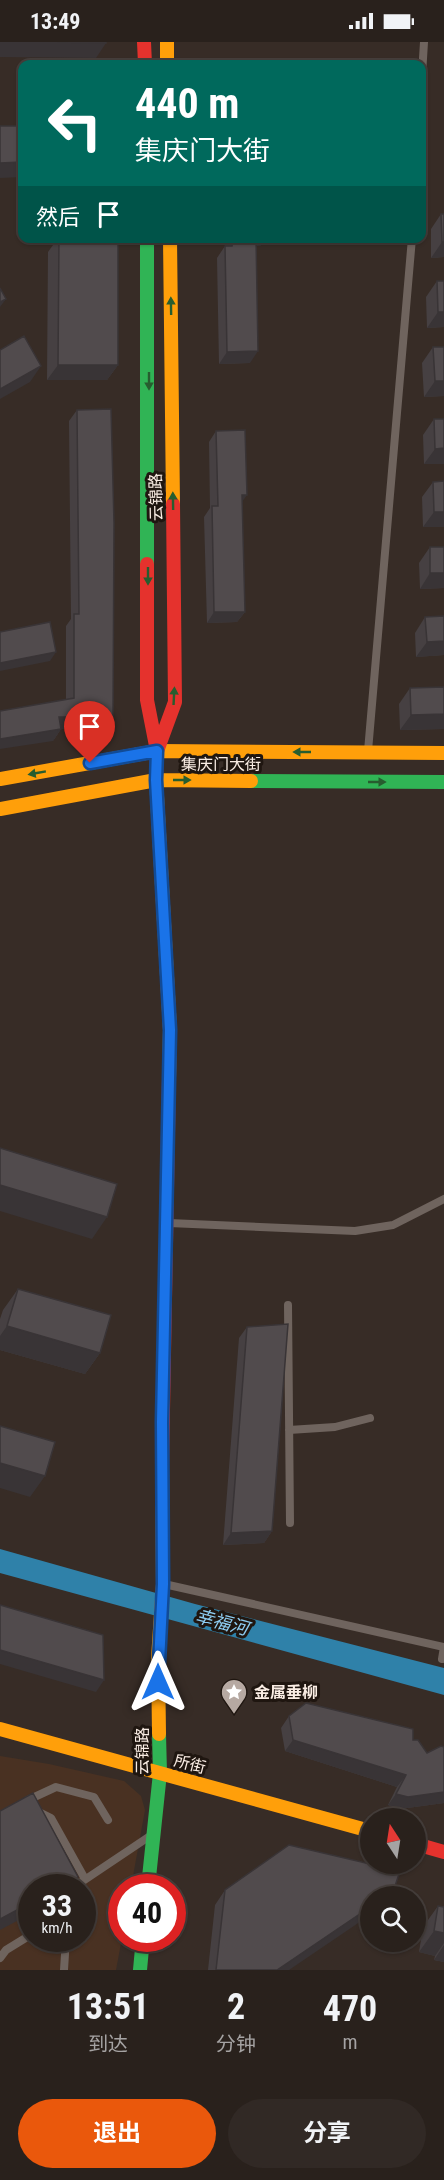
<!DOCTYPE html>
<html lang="zh">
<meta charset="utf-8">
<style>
body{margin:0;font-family:"Roboto Condensed","Noto Sans SC",sans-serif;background:#312925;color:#f1f3f6;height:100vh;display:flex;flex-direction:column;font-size:22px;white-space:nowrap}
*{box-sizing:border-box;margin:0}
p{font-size:20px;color:#a5a3a3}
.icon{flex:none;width:33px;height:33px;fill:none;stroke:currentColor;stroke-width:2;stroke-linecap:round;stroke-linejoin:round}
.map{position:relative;height:1928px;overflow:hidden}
.details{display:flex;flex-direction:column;background:#29211c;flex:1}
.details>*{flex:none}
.top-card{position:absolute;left:18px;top:18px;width:408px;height:183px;border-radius:12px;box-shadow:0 2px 4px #0004,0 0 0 2px #453e3b;background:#00695c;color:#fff;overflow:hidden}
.needle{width:39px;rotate:348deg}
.buttons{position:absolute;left:360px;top:1766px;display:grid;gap:12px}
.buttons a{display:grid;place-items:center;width:66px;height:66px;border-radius:50%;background:#29211c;box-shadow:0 2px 4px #0004,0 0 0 2px #453e3b;font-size:30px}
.speed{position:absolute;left:18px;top:1832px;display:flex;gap:12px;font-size:30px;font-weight:700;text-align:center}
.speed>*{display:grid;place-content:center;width:78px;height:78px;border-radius:50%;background:#29211c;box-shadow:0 2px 4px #0004,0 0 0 2px #453e3b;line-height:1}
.speed small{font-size:15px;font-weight:400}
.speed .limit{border:9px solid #d22;background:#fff;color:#111}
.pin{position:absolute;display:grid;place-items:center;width:51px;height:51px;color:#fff;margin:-62px -26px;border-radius:50% 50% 50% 0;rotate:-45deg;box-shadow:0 0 6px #0007}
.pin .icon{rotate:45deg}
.me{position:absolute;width:66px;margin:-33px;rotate:0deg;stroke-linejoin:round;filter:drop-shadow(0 0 4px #0008)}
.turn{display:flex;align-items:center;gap:21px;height:126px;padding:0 18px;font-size:27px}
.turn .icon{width:78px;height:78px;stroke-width:2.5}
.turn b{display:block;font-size:42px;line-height:51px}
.then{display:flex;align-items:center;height:57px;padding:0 18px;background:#0003;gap:12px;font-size:22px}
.eta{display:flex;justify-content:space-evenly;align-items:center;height:102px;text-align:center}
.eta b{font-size:36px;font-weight:700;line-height:42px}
.button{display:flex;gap:12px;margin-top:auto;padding:12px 18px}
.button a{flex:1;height:69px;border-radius:36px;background:#ea580c;color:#fff;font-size:24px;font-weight:700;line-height:69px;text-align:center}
.button a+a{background:#312925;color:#f1f3f6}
.status{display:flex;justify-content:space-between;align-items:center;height:42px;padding:0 30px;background:#29211c;direction:ltr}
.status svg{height:16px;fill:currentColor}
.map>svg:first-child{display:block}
.built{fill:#493122;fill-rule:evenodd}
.water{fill:#2f81a9}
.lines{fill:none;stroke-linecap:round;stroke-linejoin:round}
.lane{stroke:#6f645e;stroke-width:8}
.fast{stroke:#30b455;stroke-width:14}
.slow{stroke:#ff9f0a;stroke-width:14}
.jam{stroke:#e5322d;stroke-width:14}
.wall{fill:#464042}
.shaded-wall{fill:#393436}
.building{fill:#514b4d;stroke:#393436;stroke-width:1.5}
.oneway{fill:#275d2f}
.route-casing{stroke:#114b97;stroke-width:15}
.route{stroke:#1a73e8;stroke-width:10}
.labels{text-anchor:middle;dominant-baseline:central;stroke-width:6;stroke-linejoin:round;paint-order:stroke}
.street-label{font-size:16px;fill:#faede4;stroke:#1f1610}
.poi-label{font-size:16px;font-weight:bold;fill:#faede4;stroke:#1f1610;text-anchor:start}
.water-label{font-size:18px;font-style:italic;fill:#8dccf1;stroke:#1f1610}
</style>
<div class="status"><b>13:49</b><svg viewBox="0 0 49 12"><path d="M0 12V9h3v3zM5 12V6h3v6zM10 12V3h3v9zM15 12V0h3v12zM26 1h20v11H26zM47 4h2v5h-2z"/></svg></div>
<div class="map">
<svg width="444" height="1928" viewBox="0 0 444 1928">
<rect width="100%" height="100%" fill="#372c26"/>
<path class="built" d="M0 1714 49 1722 124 1739 141 1754 145 1768 131 1845H122V1896L116 1928H0ZM32 1845H82V1896H32Z"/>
<path class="water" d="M0 1507 195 1562 444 1626V1653L0 1531Z"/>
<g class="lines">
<path class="lane" d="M422 33 424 0
M368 709 412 196
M169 1181 355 1189 393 1183 444 1157
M288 1263 290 1481
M289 1388 335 1385 370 1376
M164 1542 444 1605
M442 1617 444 1605
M28 1758 56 1745 94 1755 108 1778
M37 1769 51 1776 85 1837
M74 1845 150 1794
M0 1916 6 1908 32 1892
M64 1928 66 1896"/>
<path class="fast" d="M147 196V522
M251 739 444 740
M148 1845 160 1731 159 1692
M140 1928 143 1896"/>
<path class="slow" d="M167 0V22
M170 196 173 462
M156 736 170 988 169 1036
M0 737 157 709 444 711
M0 767 156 738 251 739
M0 1687 370 1789
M159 1692 158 1616 163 1542 162 1424"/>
<path class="jam" d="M144 0 145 22
M147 522V658L157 709 156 736
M157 709 175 660 173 462
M162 1424 169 1036
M416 1802 444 1810"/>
</g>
<path class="wall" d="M441 172 444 215 431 216V187Z
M58 196H118V323L107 338H47L48 210Z
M226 196H265L260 204H256L250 321 219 322 217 216 225 204Z
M437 239 444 285 427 286 426 255Z
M433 305H444V354L424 355 422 321Z
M77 368 113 675 105 687H61L53 699 66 658V584L71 577 69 379Z
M434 377H444V422H424L423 393Z
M216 389 242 460 245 570 237 580 207 581 204 475 210 466 209 400Z
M444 439V485H423L422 455 433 440Z
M430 505 444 546 420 547 419 521Z
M444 574V613L416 615 415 591 425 575Z
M444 645V687L400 688 399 662 410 646Z
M18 1247 100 1311 85 1332 0 1308V1277L3 1268Z
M247 1285 272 1489 264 1501 223 1503 239 1296Z
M289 1674 413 1698 427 1711 444 1705V1761L400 1767 388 1763 397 1745 285 1709 281 1686Z
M225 1848 289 1928H208L215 1863Z
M438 1864 443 1865 444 1864V1920L434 1918 435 1914 419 1910 423 1885Z"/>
<path class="shaded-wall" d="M0 0H57L106 1 96 16 0 15Z
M22 120V135L0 136V121Z
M253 196H265L260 204 248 203Z
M442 200H444V215L431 216Z
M6 257 0 265V260Z
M438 270H444V285L427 286Z
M258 309 250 321 219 322 227 310Z
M58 323H118L107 338H47Z
M41 324 30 340 0 357V347Z
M435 339H444V354L424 355Z
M444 406V422H424L435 407Z
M242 453H247L239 464Z
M434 470H444V485H423Z
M430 531H444V546L420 547Z
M214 570H245L237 580 207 581Z
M444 599V613L416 615 427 600Z
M56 610 50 619 0 629V621Z
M444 672V687L400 688 411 673Z
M59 675H113L105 687H51Z
M61 687 53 699 0 707V697Z
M0 1143 107 1175 92 1197 0 1169Z
M7 1284 100 1311 85 1332 0 1308V1294Z
M0 1421 45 1434 30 1455 0 1446Z
M272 1489 264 1501 223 1503 231 1491Z
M0 1608 104 1638 96 1650 0 1622Z
M293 1698 406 1733 397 1745 285 1709Z
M444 1750V1761L400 1767 388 1763 396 1752Z
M78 1835 71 1845H59Z
M32 1860V1871L0 1888V1877Z
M370 1865V1873L289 1928H277Z
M434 1889 444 1891V1901L435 1914 419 1910Z
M444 1903V1920L434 1918Z"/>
<path class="building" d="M57 0H106V1Z
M0 84H22V120L0 121Z
M441 172H444V200H442Z
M59 196H118V323H58Z
M233 196H256L258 309 227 310 225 204H232Z
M437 239H444V270H438Z
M0 246 6 257 0 260Z
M24 294 41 324 0 347V308Z
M433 305H444V339H435Z
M111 367 114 481 113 675H59L61 687 0 697V669L74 656V572H79L77 368Z
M434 377H444V406L435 407Z
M245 388 247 453H242L245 570H214L212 464H218L216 389Z
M444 439V470H434L433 440Z
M430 505H444V531H430Z
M444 574V599L427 600 425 575Z
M50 580 56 610 0 621V590Z
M444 645V672L411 673 410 646Z
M0 1106 117 1142 107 1175 0 1143Z
M18 1247 111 1273 100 1311 7 1284Z
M288 1282 272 1489 231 1491 247 1285Z
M0 1384 55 1400 45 1434 0 1421Z
M0 1563 103 1593 104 1638 0 1608Z
M306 1661 413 1687V1698H418L427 1711 441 1704 444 1705V1750L408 1755 396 1752 406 1733 293 1698 289 1674Z
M33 1751 78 1835 59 1845H32V1860L0 1877V1769Z
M289 1803 400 1829 393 1850 387 1854H370V1865L277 1928H216L225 1848Z
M438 1864 444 1865V1891L434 1889Z"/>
<defs><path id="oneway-solid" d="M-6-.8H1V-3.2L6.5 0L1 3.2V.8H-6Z" transform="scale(1.5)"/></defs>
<g class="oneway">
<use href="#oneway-solid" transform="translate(171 264) rotate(-91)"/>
<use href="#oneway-solid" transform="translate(149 339) rotate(90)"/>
<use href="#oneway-solid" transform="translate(173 459) rotate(-91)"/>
<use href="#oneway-solid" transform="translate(148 534) rotate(90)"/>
<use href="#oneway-solid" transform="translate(174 654) rotate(-87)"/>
<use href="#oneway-solid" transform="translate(302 710) rotate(-180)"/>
<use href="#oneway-solid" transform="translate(37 731) rotate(170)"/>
<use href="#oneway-solid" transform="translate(182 738)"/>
<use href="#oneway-solid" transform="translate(377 740)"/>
</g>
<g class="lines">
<g class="route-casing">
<path id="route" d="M90 721 157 709 156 738 170 988 162 1380 163 1542 158 1640"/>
</g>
<use href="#route" class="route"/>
</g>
<defs>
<g id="sight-pin" transform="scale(1.35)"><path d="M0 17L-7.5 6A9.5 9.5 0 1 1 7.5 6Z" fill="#b6a9a2" stroke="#1f1610"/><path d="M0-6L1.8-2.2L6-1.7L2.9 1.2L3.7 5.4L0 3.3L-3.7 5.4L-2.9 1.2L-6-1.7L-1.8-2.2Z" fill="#fff"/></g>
</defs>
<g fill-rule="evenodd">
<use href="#sight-pin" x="234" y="1650"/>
</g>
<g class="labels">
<g class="street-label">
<text transform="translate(156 455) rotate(-91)">云锦路</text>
<text x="221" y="722">集庆门大街</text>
<text transform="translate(142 1709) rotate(-90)">云锦路</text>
<text transform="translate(190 1722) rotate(15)">所街</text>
</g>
<g class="poi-label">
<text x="254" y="1650">金属垂柳</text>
</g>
<g class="water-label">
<text transform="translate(222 1580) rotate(15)">幸福河</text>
</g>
</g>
</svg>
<div class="buttons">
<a><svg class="needle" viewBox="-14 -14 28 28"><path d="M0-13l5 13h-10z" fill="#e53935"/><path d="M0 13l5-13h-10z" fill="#a5a3a3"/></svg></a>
<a><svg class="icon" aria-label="search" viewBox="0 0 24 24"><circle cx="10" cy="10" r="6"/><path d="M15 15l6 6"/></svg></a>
</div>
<div class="speed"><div>33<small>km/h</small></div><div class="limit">40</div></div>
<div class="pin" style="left:90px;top:721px;background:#d93025"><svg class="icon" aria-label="arrive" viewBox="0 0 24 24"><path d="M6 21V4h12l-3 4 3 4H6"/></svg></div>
<svg class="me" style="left:158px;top:1640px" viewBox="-20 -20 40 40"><path d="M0-17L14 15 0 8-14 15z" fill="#1a73e8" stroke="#fff" stroke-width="4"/></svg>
<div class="top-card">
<div class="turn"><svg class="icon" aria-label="left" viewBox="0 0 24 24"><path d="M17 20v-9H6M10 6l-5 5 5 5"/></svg><div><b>440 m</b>集庆门大街</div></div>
<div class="then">然后<svg class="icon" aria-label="arrive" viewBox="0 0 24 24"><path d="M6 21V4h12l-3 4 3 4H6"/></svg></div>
</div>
</div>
<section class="details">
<div class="eta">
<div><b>13:51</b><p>到达</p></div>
<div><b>2</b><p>分钟</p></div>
<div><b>470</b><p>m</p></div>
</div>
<div class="button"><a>退出</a><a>分享</a></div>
</section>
